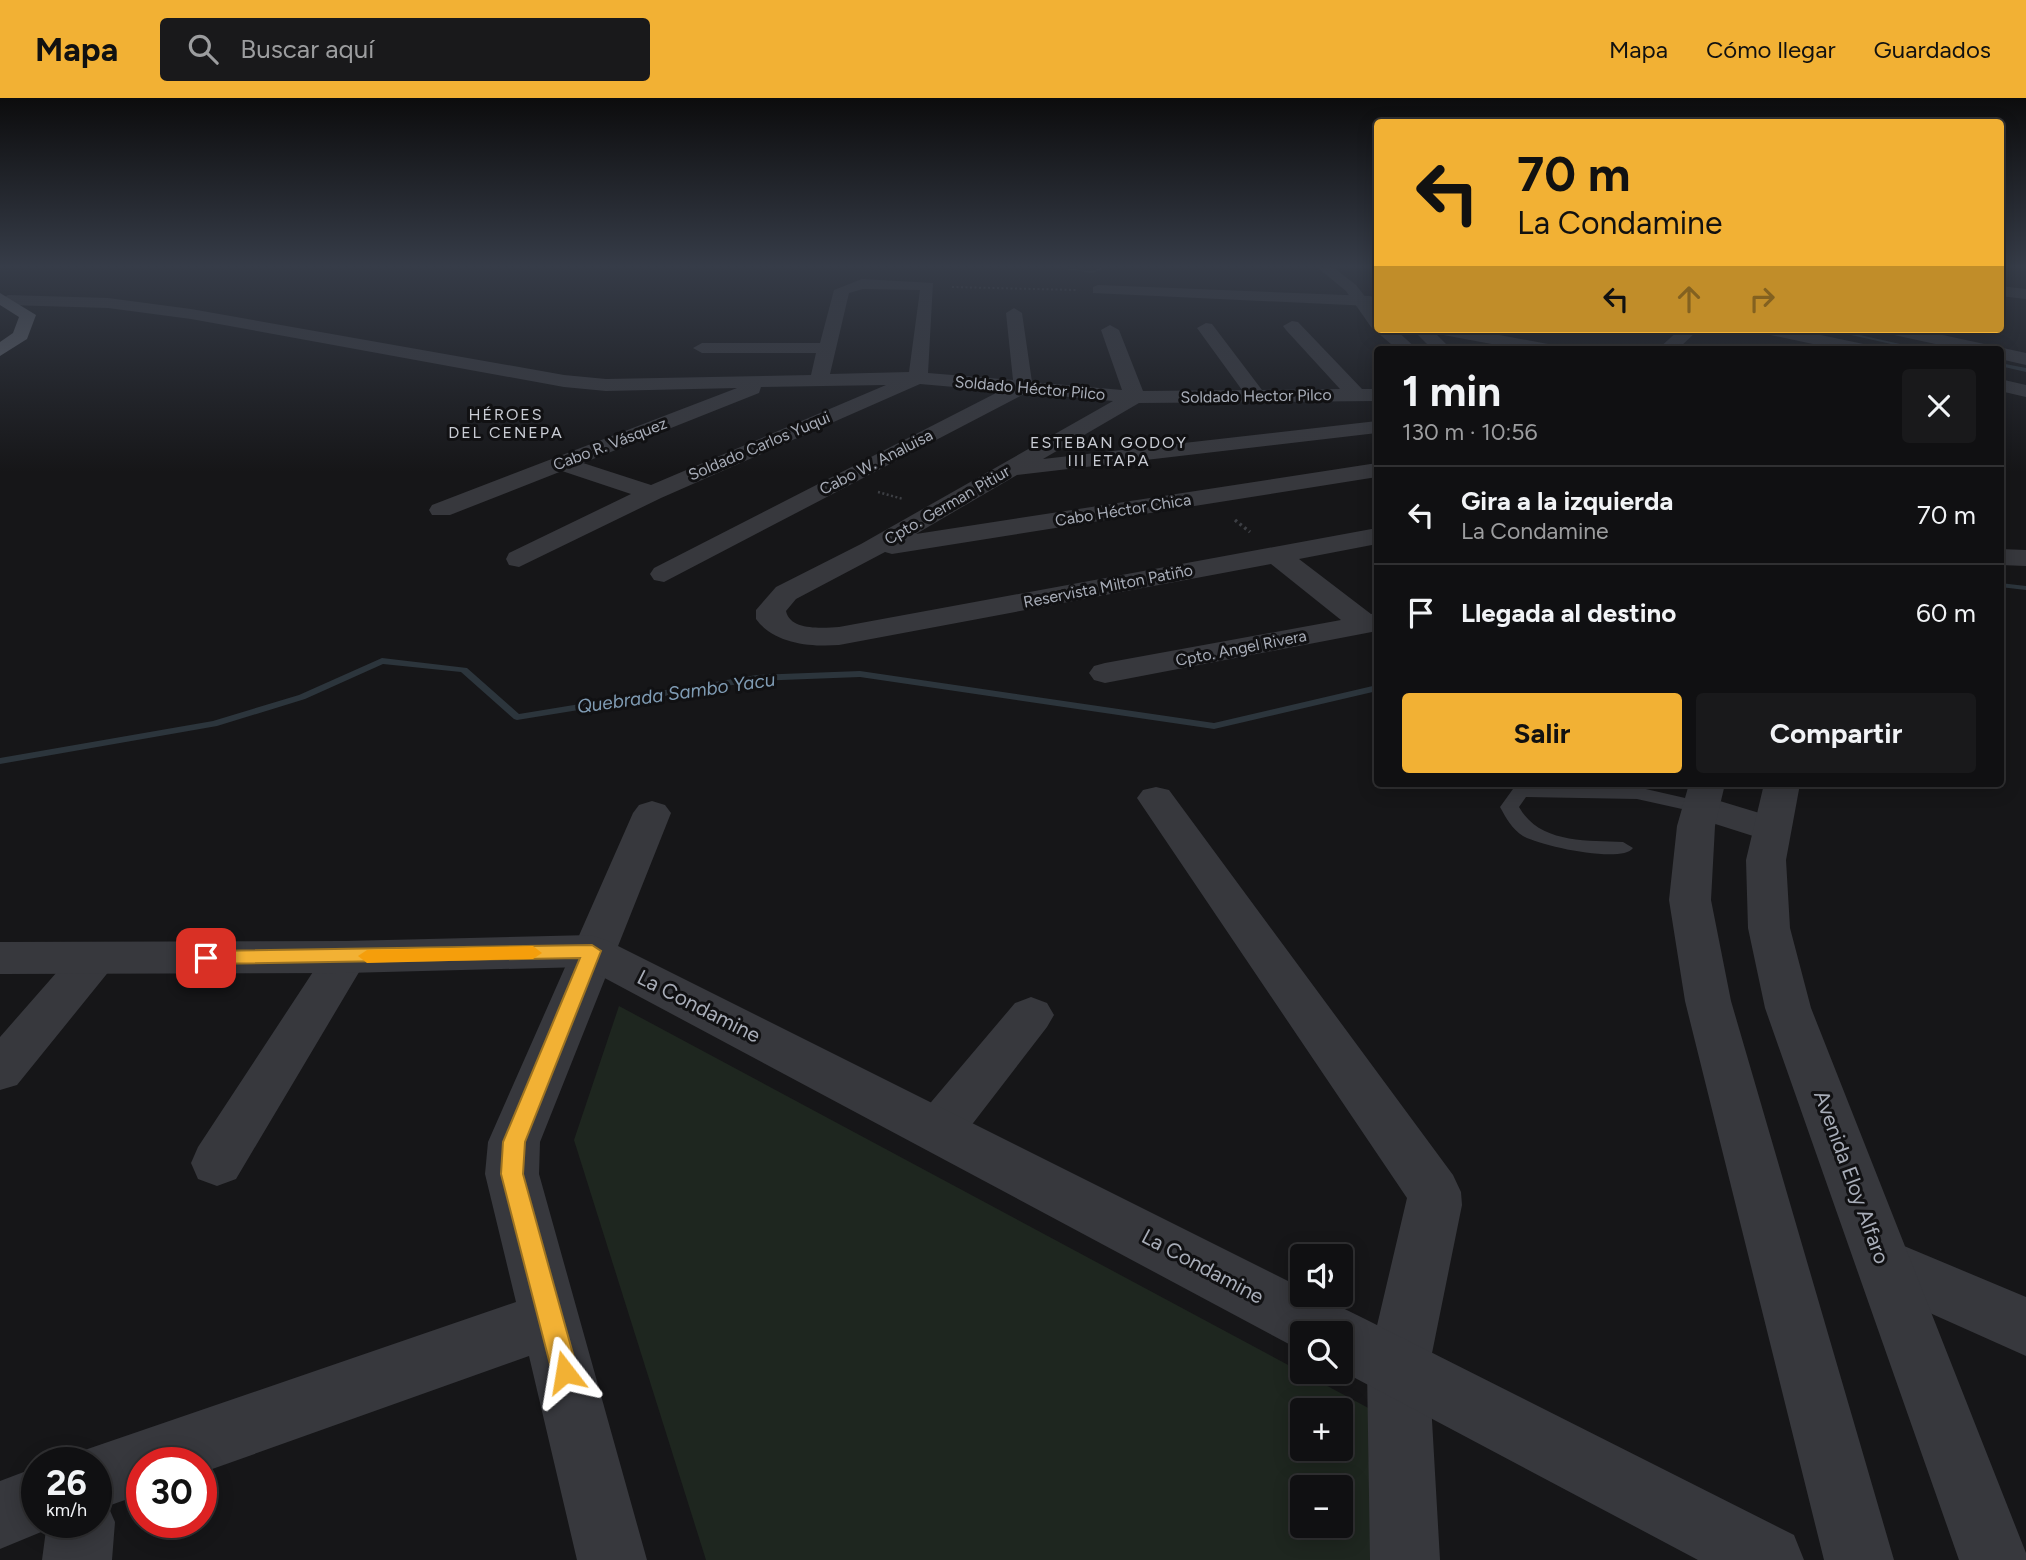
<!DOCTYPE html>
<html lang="es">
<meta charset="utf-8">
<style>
body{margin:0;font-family:Figtree,sans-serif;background:#19191b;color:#f1f3f6;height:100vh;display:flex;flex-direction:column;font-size:26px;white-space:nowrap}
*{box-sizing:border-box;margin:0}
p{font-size:23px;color:#9c9d9f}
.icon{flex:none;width:38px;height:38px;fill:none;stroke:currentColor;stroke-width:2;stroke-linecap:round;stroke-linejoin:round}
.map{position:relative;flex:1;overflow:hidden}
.panel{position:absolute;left:1374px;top:248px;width:630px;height:441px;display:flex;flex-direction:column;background:#101012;border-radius:7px;box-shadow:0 4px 18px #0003,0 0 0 2px #303032}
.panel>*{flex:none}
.top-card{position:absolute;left:1374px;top:21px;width:630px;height:214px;border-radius:7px;box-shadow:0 4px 18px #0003,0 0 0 2px #303032;background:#f2b134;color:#111;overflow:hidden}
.controls{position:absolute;left:1290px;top:1146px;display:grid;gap:14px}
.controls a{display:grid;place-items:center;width:63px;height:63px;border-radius:7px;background:#101012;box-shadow:0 4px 18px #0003,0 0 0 2px #303032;font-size:35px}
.speed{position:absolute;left:21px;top:1349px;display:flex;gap:14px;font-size:35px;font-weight:700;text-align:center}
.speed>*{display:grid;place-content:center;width:91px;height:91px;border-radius:50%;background:#101012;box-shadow:0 4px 18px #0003,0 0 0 2px #303032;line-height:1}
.speed small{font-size:18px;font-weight:400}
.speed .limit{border:10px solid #d22;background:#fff;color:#111}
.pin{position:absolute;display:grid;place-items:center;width:60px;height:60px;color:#fff;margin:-30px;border-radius:14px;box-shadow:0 4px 10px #0006}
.me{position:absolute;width:77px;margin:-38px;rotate:346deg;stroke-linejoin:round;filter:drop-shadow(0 0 5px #0008)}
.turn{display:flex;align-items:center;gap:24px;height:147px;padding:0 28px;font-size:32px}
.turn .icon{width:91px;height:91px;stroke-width:2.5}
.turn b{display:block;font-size:49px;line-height:60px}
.lanes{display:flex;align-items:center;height:66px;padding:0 28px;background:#0003;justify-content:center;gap:35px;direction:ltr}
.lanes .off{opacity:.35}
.round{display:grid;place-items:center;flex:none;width:74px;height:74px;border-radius:7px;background:#19191b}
.overview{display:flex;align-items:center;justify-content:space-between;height:119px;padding:0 28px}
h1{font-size:42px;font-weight:700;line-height:52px}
.button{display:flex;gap:14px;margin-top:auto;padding:14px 28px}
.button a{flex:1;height:80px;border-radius:7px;background:#f2b134;color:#111;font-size:28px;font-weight:700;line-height:80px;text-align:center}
.button a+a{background:#19191b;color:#f1f3f6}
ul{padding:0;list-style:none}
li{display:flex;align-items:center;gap:21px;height:98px;padding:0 28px;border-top:2px solid #303032}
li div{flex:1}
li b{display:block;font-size:26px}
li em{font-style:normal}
header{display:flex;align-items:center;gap:42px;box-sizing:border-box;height:98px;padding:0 35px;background:#f2b134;color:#111}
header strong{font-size:33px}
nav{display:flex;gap:38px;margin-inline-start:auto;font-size:24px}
.search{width:490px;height:63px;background:#19191b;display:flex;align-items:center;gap:18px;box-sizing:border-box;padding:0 24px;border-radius:7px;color:#9c9d9f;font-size:26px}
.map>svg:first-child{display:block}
.green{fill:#1e261f;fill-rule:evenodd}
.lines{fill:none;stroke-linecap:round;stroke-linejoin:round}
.stream{fill:#2c353c;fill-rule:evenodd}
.path-far2{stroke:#3d3f44;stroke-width:2;stroke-dasharray:2 2.5;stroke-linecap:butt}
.path-far1{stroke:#3d3f44;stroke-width:2.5;stroke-dasharray:2 2.5;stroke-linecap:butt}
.path{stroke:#3d3f44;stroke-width:3.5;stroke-dasharray:2.5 3.5;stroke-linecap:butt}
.service{fill:#37383d;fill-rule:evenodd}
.minor{fill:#37383d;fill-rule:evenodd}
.tertiary{fill:#37383d;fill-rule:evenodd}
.trunk{fill:#5b5e65;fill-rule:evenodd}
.route{fill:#f2b134;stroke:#9d7322;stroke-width:2}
.slow{fill:#f59e0b}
.labels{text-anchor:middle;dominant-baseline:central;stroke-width:6;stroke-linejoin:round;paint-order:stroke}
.far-street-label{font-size:16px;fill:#a8adb8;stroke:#111113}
.far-neighbourhood-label{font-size:16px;letter-spacing:2px;fill:#c9ccd4;stroke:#111113}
.water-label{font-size:19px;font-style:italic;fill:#7f9bb3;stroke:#111113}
.near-street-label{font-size:21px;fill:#a8adb8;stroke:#111113}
</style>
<header>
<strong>Mapa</strong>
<div class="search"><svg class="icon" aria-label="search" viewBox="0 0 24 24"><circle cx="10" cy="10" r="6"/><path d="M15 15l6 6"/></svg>Buscar aquí</div>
<nav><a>Mapa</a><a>Cómo llegar</a><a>Guardados</a></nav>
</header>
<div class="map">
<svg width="2026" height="1462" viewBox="0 0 2026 1462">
<rect width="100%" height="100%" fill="#161618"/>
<path class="green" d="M619 908 1374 1313 1373 1462H706L574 1042ZM1302 1312H1340V1351H1302ZM1302 1390H1340V1428H1302Z"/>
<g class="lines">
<path class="stream" d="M1060 170 1092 173 1100 170H1105L1092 175Z
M1824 231H1833L1927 252H1918Z
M2000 265 2026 270V274L2000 268Z
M2000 485 2026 488V492L2000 489Z
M382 560 467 570 519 616 757 577 860 573 1214 625 1377 587V593L1214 631 860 579 757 583 517 622 514 621 461 574 383 566 305 601 217 628 0 666V660L213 623 299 597Z"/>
<path class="path-far2" d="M952 189 1076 192"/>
<path class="path-far1" d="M878 394 903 401"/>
<path class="path" d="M1235 422 1250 434"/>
<path class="service" d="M1530 687 1637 689 1707 705 1709 709 1700 715 1637 701 1526 699 1519 709C1540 746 1586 742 1623 744L1633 750C1622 766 1540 748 1523 738 1512 731 1506 720 1500 709L1513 691Z"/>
<path class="minor" d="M862 181 933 185 928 275 1013 282 1006 215 1014 210 1022 215 1032 284 1122 292 1101 232 1110 227 1119 232 1143 293 1242 292 1197 230 1206 225 1212 226 1262 292 1340 291 1286 232 1283 228 1292 223 1298 224 1362 291H1377V303L1139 305 1043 361 1377 323V335L1017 377 916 436 1377 365V379L892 456 885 454 796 501 786 513C790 533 823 530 839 529L1377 430V446L1299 461 1371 516 1377 515V533L1105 585 1094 582 1089 575 1094 568 1105 565 1341 522 1271 466 839 547C811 549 774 546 756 521V512L776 489 861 446 1113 303 1026 295 664 484 654 482 650 476 654 470 1000 293 920 286 661 400 519 469 509 467 506 461 509 455 631 396 562 373 450 417H432L429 412 432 407 737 290 606 293 564 289 191 221 108 210 8 207 0 202 8 197 108 200 191 211 564 277 606 281 811 277 816 255H702L693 250 702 245H820L834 192ZM863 191 920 192 909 274 830 276 849 195ZM886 287 651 387 583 365 759 295 761 289Z
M1098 187 1370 198 1376 200 1377 204 1370 208 1093 195V189Z
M1429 231H1467L1548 246 1557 251 1524 252 1438 236Z
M1680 231H1699L1677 252H1657Z
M1758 231H1792L1873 248 1876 252H1841L1761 235Z
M1882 231H1915L2026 255V267L2000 261V252H1963L1885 235Z
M2000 281 2026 287V299L2000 293Z
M2000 451 2026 452V468L2000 467Z
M1156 689 1169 692 1453 1077 1461 1094 1462 1107 1429 1270 1440 1462H1370L1367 1270 1407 1100 1137 700 1143 692Z
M1700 697 1786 723 1791 732 1786 741 1772 744 1687 717 1681 709 1687 701Z
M652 703 665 707 671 715 540 1044 539 1076 647 1462H577L529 1258 201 1375V1365H142V1396L108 1408 115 1424 112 1462H42L46 1432 0 1451V1383L37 1369V1424H96V1365H69L73 1356 516 1204 485 1076 488 1044 633 715 639 707Z
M346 843 362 848 368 859 236 1081 217 1088 198 1081 191 1065 198 1049 330 848Z
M94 845 110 850 116 861 110 872 17 987 0 992V939L78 850Z
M1031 899 1047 905 1054 917 1047 929 957 1046 939 1052 921 1046 913 1031 921 1016 1015 905Z
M1885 1140 2026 1199V1258L1865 1186 1856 1167 1865 1148Z"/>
<path class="tertiary" d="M1318 170H1334L1356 187 1377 214V231H1395L1418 252H1398L1371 229 1346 193Z
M2000 188 2026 191V201L2000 198Z
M1412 231H1431L1452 252H1433Z
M1689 686H1725L1715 728 1711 802 1731 903 1894 1462H1824L1685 903 1669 802 1677 728Z
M1764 686H1800L1786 762 1790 830 1811 910 2026 1455V1462H1959L1765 910 1748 830 1746 762Z
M591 837 606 842 1302 1190V1197H1316L1361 1219 1794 1437 1804 1462H1698L1340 1272V1236H1302V1253L584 869 346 875 0 876V844L346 843Z"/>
<path class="trunk" d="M0 195 36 217 27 241 0 258V244L13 235 19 219 0 207Z"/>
</g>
<linearGradient id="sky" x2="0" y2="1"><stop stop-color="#0c0c0d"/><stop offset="0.45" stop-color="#363c48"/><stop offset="1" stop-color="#363c48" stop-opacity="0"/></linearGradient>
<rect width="2026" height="374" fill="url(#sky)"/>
<path class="route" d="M592 847 601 853 525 1044 523 1076 578 1274 574 1283 565 1287 556 1283 552 1274 501 1076 503 1044 580 860 206 866 197 860 206 853Z"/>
<path class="slow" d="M533 848 542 855 533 861 367 865 358 858 367 852Z"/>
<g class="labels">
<g class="far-street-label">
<text transform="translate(1030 290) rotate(5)">Soldado Héctor Pilco</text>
<text transform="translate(1256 298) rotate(-1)">Soldado Hector Pilco</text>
<text transform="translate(610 346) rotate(-21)">Cabo R. Vásquez</text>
<text transform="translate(759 348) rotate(-23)">Soldado Carlos Yuqui</text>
<text transform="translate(876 364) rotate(-27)">Cabo W. Analuisa</text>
<text transform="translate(947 407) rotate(-30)">Cpto. German Pitiur</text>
<text transform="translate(1123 412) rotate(-9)">Cabo Héctor Chica</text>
<text transform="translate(1108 488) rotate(-11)">Reservista Milton Patiño</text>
<text transform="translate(1241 550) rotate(-11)">Cpto. Angel Rivera</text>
</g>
<g class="far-neighbourhood-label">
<text x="506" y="316">HÉROES<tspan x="506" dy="18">DEL CENEPA</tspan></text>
<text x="1109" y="344">ESTEBAN GODOY<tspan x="1109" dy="18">III ETAPA</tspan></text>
</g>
<g class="water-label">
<text transform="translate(676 595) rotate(-8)">Quebrada Sambo Yacu</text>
</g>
<g class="near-street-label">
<text transform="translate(699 908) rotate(27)">La Condamine</text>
<text transform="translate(1852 1079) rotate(70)">Avenida Eloy Alfaro</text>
<text transform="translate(1203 1168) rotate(28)">La Condamine</text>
</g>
</g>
</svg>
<div class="controls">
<a><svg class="icon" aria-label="sound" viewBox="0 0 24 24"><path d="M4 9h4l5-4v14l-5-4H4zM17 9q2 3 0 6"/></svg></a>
<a><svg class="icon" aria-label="search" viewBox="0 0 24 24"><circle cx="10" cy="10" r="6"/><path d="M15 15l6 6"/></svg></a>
<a>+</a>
<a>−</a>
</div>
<div class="speed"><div>26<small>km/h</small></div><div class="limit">30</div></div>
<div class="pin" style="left:206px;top:860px;background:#d93025"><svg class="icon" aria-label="arrive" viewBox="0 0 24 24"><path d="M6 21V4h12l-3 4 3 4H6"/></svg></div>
<svg class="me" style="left:565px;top:1274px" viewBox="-20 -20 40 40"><path d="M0-17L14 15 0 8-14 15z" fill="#f2b134" stroke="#fff" stroke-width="4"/></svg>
<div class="top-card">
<div class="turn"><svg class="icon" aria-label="left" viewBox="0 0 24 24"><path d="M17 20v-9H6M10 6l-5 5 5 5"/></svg><div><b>70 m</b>La Condamine</div></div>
<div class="lanes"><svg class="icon" aria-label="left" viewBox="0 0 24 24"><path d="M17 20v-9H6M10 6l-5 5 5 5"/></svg><svg class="icon off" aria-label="ahead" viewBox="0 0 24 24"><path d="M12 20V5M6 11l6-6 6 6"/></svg><svg class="icon off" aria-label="right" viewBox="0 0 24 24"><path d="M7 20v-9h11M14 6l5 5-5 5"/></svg></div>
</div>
<section class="panel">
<div class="overview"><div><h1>1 min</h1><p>130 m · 10:56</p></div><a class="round"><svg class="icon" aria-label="close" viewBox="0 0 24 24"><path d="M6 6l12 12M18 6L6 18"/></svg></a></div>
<ul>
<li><svg class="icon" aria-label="left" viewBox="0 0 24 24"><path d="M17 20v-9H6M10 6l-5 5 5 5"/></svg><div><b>Gira a la izquierda</b><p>La Condamine</p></div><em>70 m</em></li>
<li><svg class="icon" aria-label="arrive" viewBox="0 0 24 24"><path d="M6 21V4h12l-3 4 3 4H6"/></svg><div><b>Llegada al destino</b></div><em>60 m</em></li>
</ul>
<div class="button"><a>Salir</a><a>Compartir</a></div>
</section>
</div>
